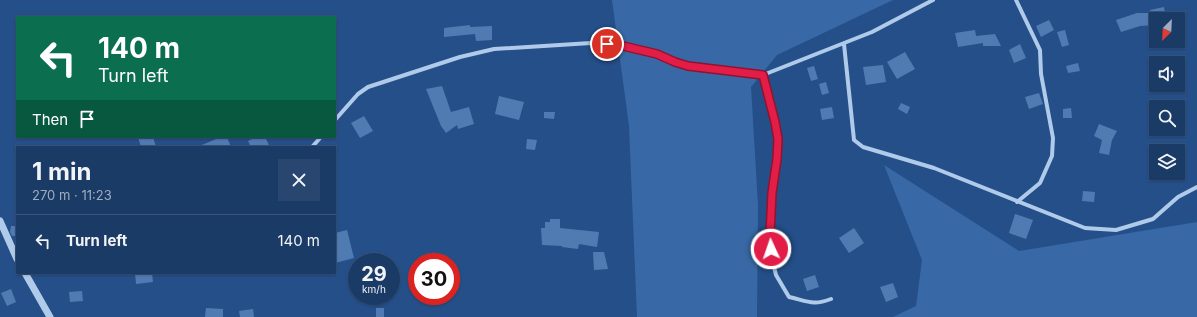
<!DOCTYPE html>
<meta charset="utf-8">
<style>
body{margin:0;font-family:Inter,sans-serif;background:#284670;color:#f1f3f6;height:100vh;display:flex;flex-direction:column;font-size:15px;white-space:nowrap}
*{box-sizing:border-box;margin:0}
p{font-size:13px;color:#a0adc0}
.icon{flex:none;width:22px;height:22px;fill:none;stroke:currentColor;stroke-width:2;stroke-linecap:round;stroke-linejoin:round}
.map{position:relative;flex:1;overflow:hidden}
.sheet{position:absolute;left:16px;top:146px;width:320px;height:128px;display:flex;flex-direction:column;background:#1b3b67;border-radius:0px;box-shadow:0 1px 3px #0004,0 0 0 1px #39557b}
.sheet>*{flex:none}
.top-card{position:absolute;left:16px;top:16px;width:320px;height:122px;border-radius:0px;box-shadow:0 1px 3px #0004,0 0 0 1px #39557b;background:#0b6e4f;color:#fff;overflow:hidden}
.needle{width:26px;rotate:204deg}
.controls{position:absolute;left:1149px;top:12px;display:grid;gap:8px}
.controls a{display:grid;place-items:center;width:36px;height:36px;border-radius:0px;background:#1b3b67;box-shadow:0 1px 3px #0004,0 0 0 1px #39557b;font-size:20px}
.speed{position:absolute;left:348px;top:253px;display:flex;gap:8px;font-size:20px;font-weight:700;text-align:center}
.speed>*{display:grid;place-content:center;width:52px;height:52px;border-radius:50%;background:#1b3b67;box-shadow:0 1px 3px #0004,0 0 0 1px #39557b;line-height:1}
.speed small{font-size:10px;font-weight:400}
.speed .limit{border:6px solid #d22;background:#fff;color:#111}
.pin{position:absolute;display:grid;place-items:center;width:34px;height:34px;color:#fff;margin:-17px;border:2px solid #fff;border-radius:50%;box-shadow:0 1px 4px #0007}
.me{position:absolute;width:44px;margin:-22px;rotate:357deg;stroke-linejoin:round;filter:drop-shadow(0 0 3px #0008)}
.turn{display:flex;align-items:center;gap:14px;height:84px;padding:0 16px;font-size:18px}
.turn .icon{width:52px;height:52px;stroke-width:2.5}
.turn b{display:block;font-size:28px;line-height:34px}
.then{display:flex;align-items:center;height:38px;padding:0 16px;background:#0003;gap:8px;font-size:15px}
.round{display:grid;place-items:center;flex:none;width:42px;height:42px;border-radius:0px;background:#284670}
.headline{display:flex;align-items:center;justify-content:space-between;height:68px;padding:0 16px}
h1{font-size:24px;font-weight:700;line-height:30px}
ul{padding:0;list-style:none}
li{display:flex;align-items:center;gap:12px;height:52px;padding:0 16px;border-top:1px solid #39557b}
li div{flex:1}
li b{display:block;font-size:15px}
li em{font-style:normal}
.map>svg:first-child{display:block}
.green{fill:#3869a6}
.building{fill:#507bb2}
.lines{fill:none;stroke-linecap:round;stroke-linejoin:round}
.minor{stroke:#b0caea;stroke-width:4}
.tertiary{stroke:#b0caea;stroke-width:7}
.route-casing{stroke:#92132f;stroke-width:10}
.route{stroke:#e11d48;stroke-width:7}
</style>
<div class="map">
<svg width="1197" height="317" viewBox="0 0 1197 317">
<rect width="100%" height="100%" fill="#244f89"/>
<path class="green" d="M612 0H893L777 55 751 87 758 205 757 317H637L629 126Z
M884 165 1019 251 1197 222V317H893L916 306 922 260Z"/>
<path class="building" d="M1164 7 1166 19H1156V25L1140 26 1121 32 1116 20 1137 13H1151L1150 10Z
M1049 20 1054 30 1041 37 1036 26Z
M470 25V27L492 26V40L476 41 475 34 444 37V28Z
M975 30 976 36 995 34 1001 46H983V43L958 47 955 33Z
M1065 30 1069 45 1062 47 1057 32Z
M1020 44 1026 58 1014 63 1009 50Z
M905 52 915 69 897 79 887 62Z
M1078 63 1080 71 1068 73 1066 66Z
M883 65 886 82 866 85 863 67Z
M814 66 818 79 811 81 807 68Z
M826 82 829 93 822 95 819 84Z
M442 86 451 112 469 107 474 124 458 129 457 125 446 133 441 126 426 89Z
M1039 93 1043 104 1029 109 1025 97Z
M499 96 524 102 519 120 495 114Z
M901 103 910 107 907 114 898 109Z
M832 107 834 118 822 120 820 109Z
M1071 108 1072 118H1063V109Z
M544 112H555L554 119 544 118Z
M364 116 373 131 360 138 351 123Z
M1099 124 1117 131 1112 140 1109 155 1099 153 1102 140 1094 136Z
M138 137H153L156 147H141Z
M221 137H227L231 147H197Z
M256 137H265L270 147H251L248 141Z
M527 139 537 140 535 150 526 149Z
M1083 191 1095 192 1094 202 1082 201Z
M1015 214 1033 220 1026 239 1009 233Z
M550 219H560V228L599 232 597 247 579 244 578 249 562 247V246L542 245 541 228H545V222H550Z
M11 226H17V236H12L10 232Z
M854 228 864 243 849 253 839 238Z
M347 230 354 258 335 263V233Z
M593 252H604L608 269 594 270Z
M135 273H152L153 282 136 284Z
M815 275 819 287 807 291 803 279Z
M893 283 898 297 886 302 880 287Z
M11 289 16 302 7 306 1 293Z
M82 291 83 301 70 302 69 292Z
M206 308 223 309V317H205Z
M376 308H384V317H376Z
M253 309 254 317H240L239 311Z"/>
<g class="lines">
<path class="minor" d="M1016 0 1040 50 1041 74 1053 138 1052 156 1040 183 1017 202
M844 44 854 140 863 147 934 168 1085 228 1116 230 1153 219 1178 197 1197 187
M763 75 778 139 777 159 772 193 770 235 773 263 776 275 789 297C807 301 813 306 831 299
M335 120 358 94 368 87 460 57 494 49 591 43 623 46 657 54 675 62 688 66 763 75 872 32 933 0
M312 147 321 137"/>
<path class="tertiary" d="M0 221 17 259
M25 273 50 317"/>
</g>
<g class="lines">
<g class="route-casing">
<path id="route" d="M607 44 623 46 657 54 675 62 688 66 763 75 775 122 778 139 777 159 772 193 770 235 771 249"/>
</g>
<use href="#route" class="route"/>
</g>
</svg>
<div class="controls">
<a><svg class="needle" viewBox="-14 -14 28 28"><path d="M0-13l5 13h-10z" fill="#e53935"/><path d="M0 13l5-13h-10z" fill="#a0adc0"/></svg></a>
<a><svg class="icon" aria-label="sound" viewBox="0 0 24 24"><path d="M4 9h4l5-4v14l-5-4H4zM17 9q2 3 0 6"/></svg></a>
<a><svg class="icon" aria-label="search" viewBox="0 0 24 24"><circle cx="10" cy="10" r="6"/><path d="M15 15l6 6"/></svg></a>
<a><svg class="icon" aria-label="layers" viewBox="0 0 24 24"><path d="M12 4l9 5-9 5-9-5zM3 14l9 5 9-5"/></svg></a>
</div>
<div class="speed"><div>29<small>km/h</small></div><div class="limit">30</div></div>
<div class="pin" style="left:607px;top:44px;background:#d93025"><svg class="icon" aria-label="arrive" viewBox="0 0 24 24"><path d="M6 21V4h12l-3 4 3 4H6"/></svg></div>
<svg class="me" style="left:771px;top:249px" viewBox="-20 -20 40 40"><circle r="17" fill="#e11d48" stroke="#fff" stroke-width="3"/><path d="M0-11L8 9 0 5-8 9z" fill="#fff"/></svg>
<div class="top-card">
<div class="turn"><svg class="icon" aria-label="left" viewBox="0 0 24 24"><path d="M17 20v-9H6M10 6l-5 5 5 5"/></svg><div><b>140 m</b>Turn left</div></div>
<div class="then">Then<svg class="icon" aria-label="arrive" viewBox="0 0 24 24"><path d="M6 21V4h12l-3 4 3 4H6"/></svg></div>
</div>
<section class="sheet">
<div class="headline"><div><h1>1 min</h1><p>270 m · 11:23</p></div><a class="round"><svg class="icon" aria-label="close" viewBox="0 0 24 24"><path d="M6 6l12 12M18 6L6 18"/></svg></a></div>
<ul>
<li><svg class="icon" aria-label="left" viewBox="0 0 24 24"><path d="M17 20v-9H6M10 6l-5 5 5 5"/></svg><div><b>Turn left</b></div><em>140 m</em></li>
</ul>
</section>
</div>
